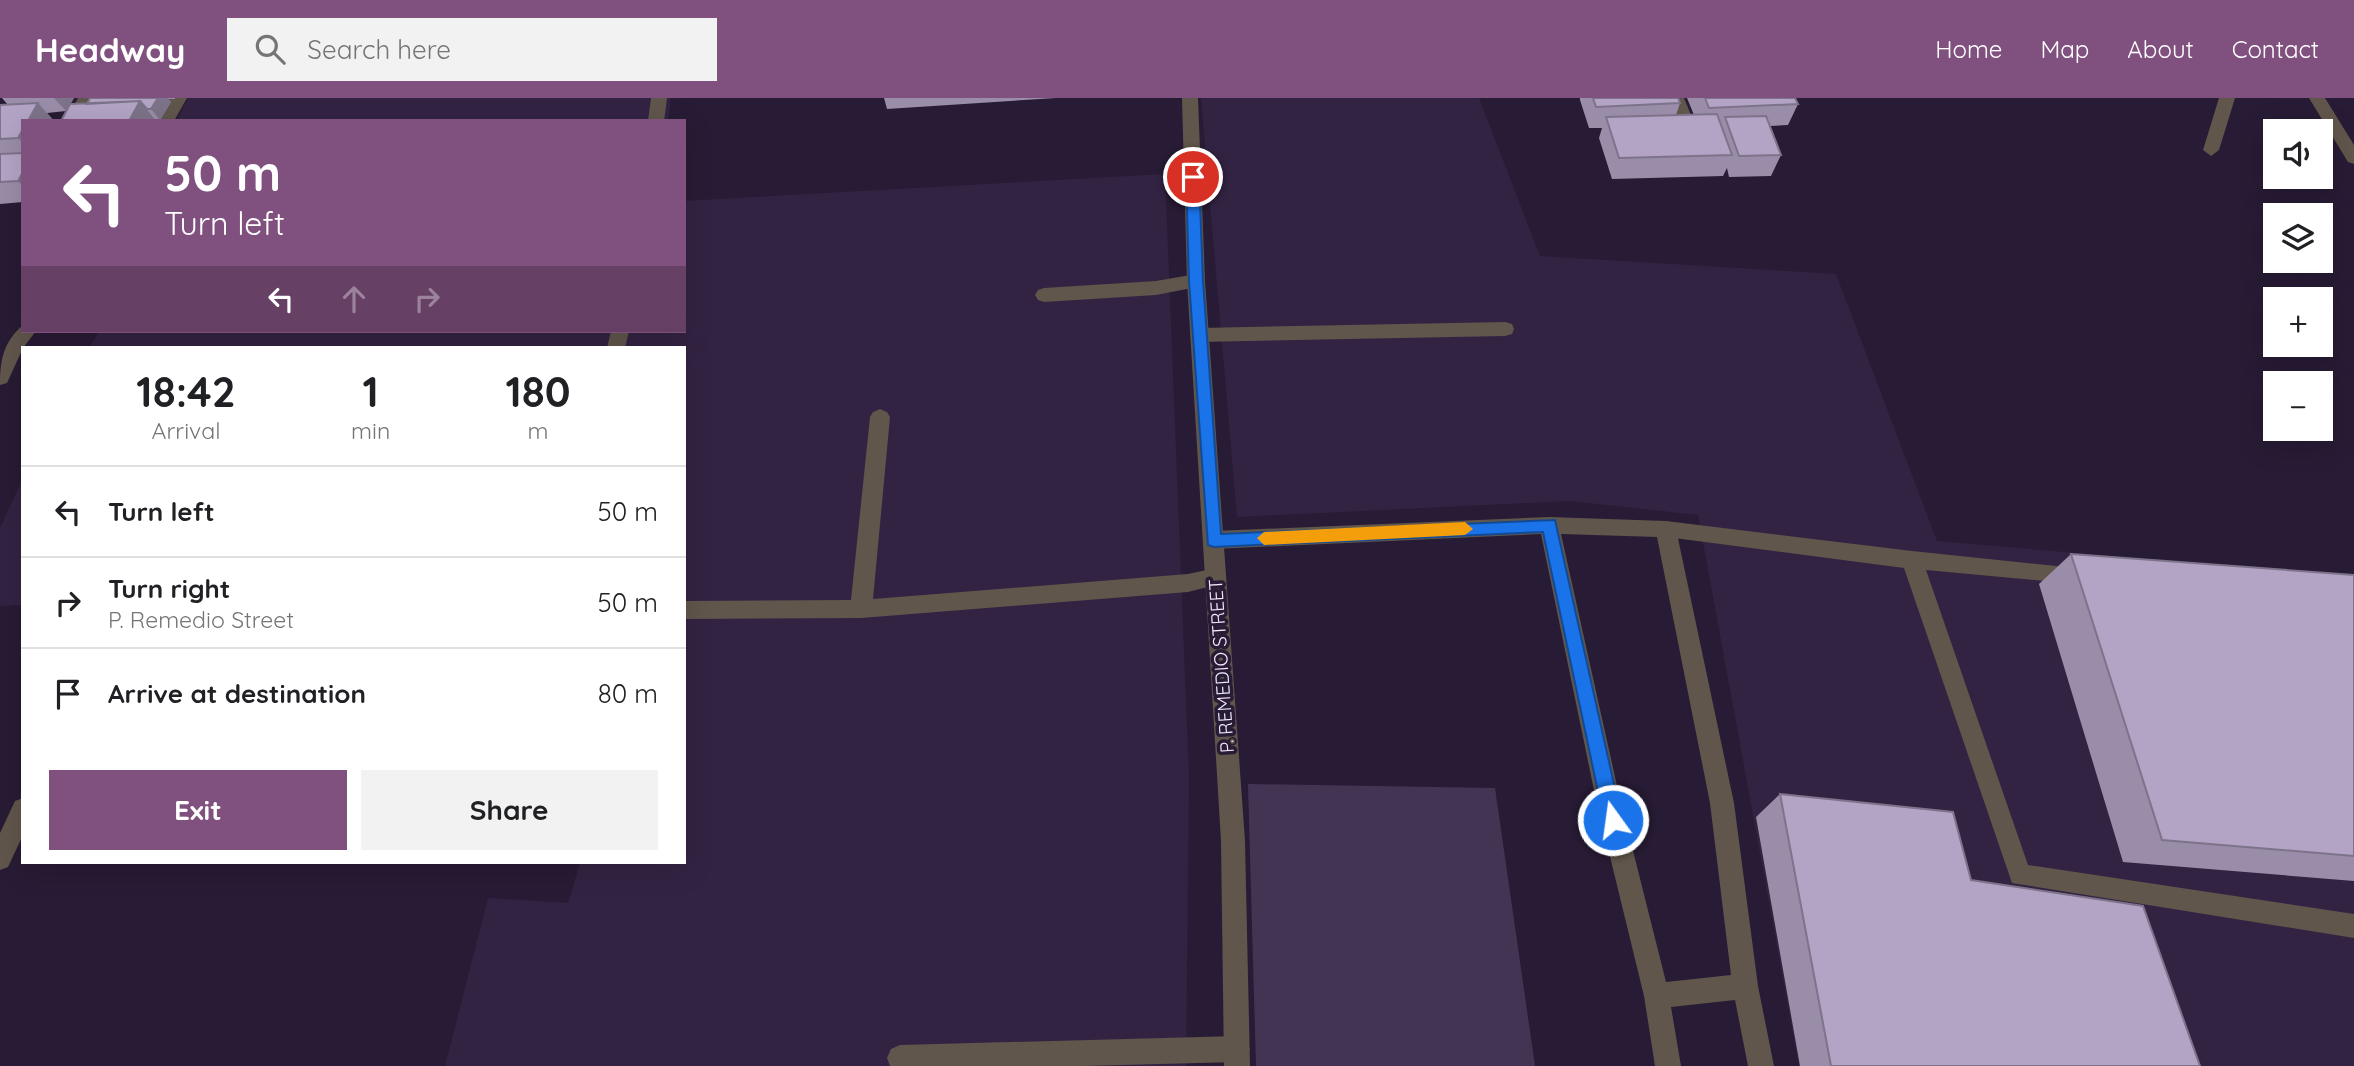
<!DOCTYPE html>
<meta charset="utf-8">
<style>
body{margin:0;font-family:Quicksand,sans-serif;background:#f2f2f2;color:#202124;height:100vh;display:flex;flex-direction:column;font-size:26px;white-space:nowrap}
*{box-sizing:border-box;margin:0}
p{font-size:23px;color:#757577}
.icon{flex:none;width:38px;height:38px;fill:none;stroke:currentColor;stroke-width:2;stroke-linecap:round;stroke-linejoin:round}
.map{position:relative;flex:1;overflow:hidden}
.panel{position:absolute;left:21px;top:248px;width:665px;height:518px;display:flex;flex-direction:column;background:#fff;border-radius:0px;box-shadow:0 7px 28px #0002}
.panel>*{flex:none}
.top-card{position:absolute;left:21px;top:21px;width:665px;height:214px;border-radius:0px;box-shadow:0 7px 28px #0002;background:#80507f;color:#fff;overflow:hidden}
.fabs{position:absolute;left:2263px;top:21px;display:grid;gap:14px}
.fabs a{display:grid;place-items:center;width:70px;height:70px;border-radius:0px;background:#fff;box-shadow:0 7px 28px #0002;font-size:35px}
.pin{position:absolute;display:grid;place-items:center;width:60px;height:60px;color:#fff;margin:-30px;border:4px solid #fff;border-radius:50%;box-shadow:0 2px 7px #0007}
.me{position:absolute;width:77px;margin:-38px;rotate:346deg;stroke-linejoin:round;filter:drop-shadow(0 0 5px #0008)}
.turn{display:flex;align-items:center;gap:24px;height:147px;padding:0 28px;font-size:32px}
.turn .icon{width:91px;height:91px;stroke-width:2.5}
.turn b{display:block;font-size:49px;line-height:60px}
.lanes{display:flex;align-items:center;height:66px;padding:0 28px;background:#0003;justify-content:center;gap:35px;direction:ltr}
.lanes .off{opacity:.35}
.eta{display:flex;justify-content:space-evenly;align-items:center;height:119px;text-align:center}
.eta b{font-size:42px;font-weight:700;line-height:49px}
.primary-button{display:flex;gap:14px;margin-top:auto;padding:14px 28px}
.primary-button a{flex:1;height:80px;border-radius:0px;background:#80507f;color:#fff;font-size:28px;font-weight:700;line-height:80px;text-align:center}
.primary-button a+a{background:#f2f2f2;color:#202124}
ul{padding:0;list-style:none}
li{display:flex;align-items:center;gap:21px;height:91px;padding:0 28px;border-top:2px solid #e0e0e0}
li div{flex:1}
li b{display:block;font-size:26px}
li em{font-style:normal}
header{display:flex;align-items:center;gap:42px;box-sizing:border-box;height:98px;padding:0 35px;background:#80507f;color:#fff}
header strong{font-size:33px}
nav{display:flex;gap:38px;margin-inline-start:auto;font-size:24px}
.search{width:490px;height:63px;background:#f2f2f2;display:flex;align-items:center;gap:18px;box-sizing:border-box;padding:0 24px;border-radius:0px;color:#757577;font-size:26px}
.map>svg:first-child{display:block}
.built{fill:#332343}
.green{fill:#443454}
.lines{fill:none;stroke-linecap:round;stroke-linejoin:round}
.service{fill:#60564b;fill-rule:evenodd}
.minor{fill:#60564b;fill-rule:evenodd}
.tertiary{fill:#60564b;fill-rule:evenodd}
.wall{fill:#9a8da9}
.shaded-wall{fill:#7d738a}
.building{fill:#b3a4c5;stroke:#7d738a;stroke-width:2}
.route{fill:#1a73e8;stroke:#114b97;stroke-width:2}
.slow{fill:#f59e0b}
.labels{text-anchor:middle;dominant-baseline:central;stroke-width:7;stroke-linejoin:round;paint-order:stroke}
.street-label{font-size:19px;fill:#f4ecfd;stroke:#281b35}
</style>
<header>
<strong>Headway</strong>
<div class="search"><svg class="icon" aria-label="search" viewBox="0 0 24 24"><circle cx="10" cy="10" r="6"/><path d="M15 15l6 6"/></svg>Search here</div>
<nav><a>Home</a><a>Map</a><a>About</a><a>Contact</a></nav>
</header>
<div class="map">
<svg width="2354" height="968" viewBox="0 0 2354 968">
<rect width="100%" height="100%" fill="#281b35"/>
<path class="built" d="M188 0H671L668 23H176Z
M1201 0H1479L1540 158 1836 176 1937 443 2354 479V968H1799L1698 417 1570 403 1237 419Z
M1165 76 1189 679 1186 968H445L488 800 568 805 580 765H684V250H89L99 233H684V103Z
M23 380V507L0 508V430Z"/>
<path class="green" d="M1248 686 1495 690 1535 968H1256Z"/>
<g class="lines">
<path class="service" d="M78 0H94L82 23H66Z
M171 0H187L174 23H158Z
M651 0H667L664 23H648Z
M2219 0H2235L2219 52 2211 58 2203 52Z
M2309 0H2325L2354 47V66L2348 64Z
M1196 176 1202 178 1205 183 1202 188 1156 197 1044 204 1038 202 1035 197 1038 192 1044 190 1156 183Z
M1505 224 1512 226 1514 231 1512 236 1505 238 1199 244 1192 242 1190 237 1192 232 1199 230Z
M23 227V233H36L23 250 7 285 0 287C0 263 3 244 23 227Z
M611 233H629L625 250H607Z
M880 311 887 314 890 319 873 501 1188 476 1216 470 1223 473 1226 479 1223 485 1188 494 861 520 684 521V503L851 502 870 319 873 314Z
M1666 423 1912 453 2085 471 2088 477 2085 483 2078 486 1926 472 2028 767 2354 816V840L2012 785 1904 470 1666 439 1659 437 1656 431 1659 425Z
M23 700V737L8 769 0 772V735L15 703Z
M1237 938 1246 942 1250 951 1246 960 1237 964 1083 968H890L887 960 891 951 900 947Z"/>
<path class="minor" d="M1668 0H1684L1696 29 1694 33H1682Z
M1549 419 1666 423 1673 425 1676 431 1734 705 1758 888 1774 968H1748L1735 902 1671 909 1681 968H1655L1644 898 1595 697 1541 436 1214 451 1207 448 1204 442 1207 436 1214 433ZM1561 436 1657 439 1710 705 1731 877 1666 884 1619 697Z"/>
<path class="tertiary" d="M1182 0H1198L1205 183 1245 743 1250 968H1224L1221 743 1187 183Z"/>
</g>
<path class="wall" d="M2 0H74L66 13 47 15 54 23H23V104L0 106V7H8Z
M90 0H175V1H169L171 4 160 22H155L87 6Z
M884 0H1056L887 11Z
M1580 0H1678L1680 5 1676 17H1694L1687 0H1795L1798 6 1788 27 1770 28 1781 57 1771 78 1729 79 1727 70 1723 78 1612 81 1599 40 1602 30H1589L1580 2Z
M2071 456 2354 477V783L2123 764 2039 486Z
M1780 696 1971 782 2200 968H1800L1756 719Z"/>
<path class="shaded-wall" d="M54 0H74L66 13Z
M158 0H168L171 4 160 22 151 11Z
M140 3 156 23H129Z
M38 5 54 23H28Z
M23 31V45L18 40Z
M23 74V88L18 83Z"/>
<path class="building" d="M90 0H158L151 11H147L140 3 87 6Z
M1593 0H1678L1680 5 1596 9Z
M1705 0H1795L1798 6 1709 10Z
M140 3 129 23H61L70 6Z
M38 5 28 23H23V31L18 40 0 41V7Z
M1717 16 1732 57 1619 60 1606 19Z
M1766 18 1781 57 1739 58 1725 19Z
M23 55V74L18 83 0 84V56Z
M2071 456 2354 477V758L2162 742Z
M1780 696 1953 714 1971 782 2143 808 2200 968H1831Z"/>
<path class="route" d="M1193 74 1199 79 1203 183 1221 436 1555 422 1622 722 1619 728 1613 731 1607 728 1604 722 1543 434 1214 449 1208 447 1189 183 1186 79Z"/>
<path class="slow" d="M1465 424 1473 431 1465 437 1264 447 1257 440 1264 434Z"/>
<g class="labels">
<g class="street-label">
<text transform="translate(1221 568) rotate(-94)">P. REMEDIO STREET</text>
</g>
</g>
</svg>
<div class="fabs">
<a><svg class="icon" aria-label="sound" viewBox="0 0 24 24"><path d="M4 9h4l5-4v14l-5-4H4zM17 9q2 3 0 6"/></svg></a>
<a><svg class="icon" aria-label="layers" viewBox="0 0 24 24"><path d="M12 4l9 5-9 5-9-5zM3 14l9 5 9-5"/></svg></a>
<a>+</a>
<a>−</a>
</div>
<div class="pin" style="left:1193px;top:79px;background:#d93025"><svg class="icon" aria-label="arrive" viewBox="0 0 24 24"><path d="M6 21V4h12l-3 4 3 4H6"/></svg></div>
<svg class="me" style="left:1613px;top:722px" viewBox="-20 -20 40 40"><circle r="17" fill="#1a73e8" stroke="#fff" stroke-width="3"/><path d="M0-11L8 9 0 5-8 9z" fill="#fff"/></svg>
<div class="top-card">
<div class="turn"><svg class="icon" aria-label="left" viewBox="0 0 24 24"><path d="M17 20v-9H6M10 6l-5 5 5 5"/></svg><div><b>50 m</b>Turn left</div></div>
<div class="lanes"><svg class="icon" aria-label="left" viewBox="0 0 24 24"><path d="M17 20v-9H6M10 6l-5 5 5 5"/></svg><svg class="icon off" aria-label="ahead" viewBox="0 0 24 24"><path d="M12 20V5M6 11l6-6 6 6"/></svg><svg class="icon off" aria-label="right" viewBox="0 0 24 24"><path d="M7 20v-9h11M14 6l5 5-5 5"/></svg></div>
</div>
<section class="panel">
<div class="eta">
<div><b>18:42</b><p>Arrival</p></div>
<div><b>1</b><p>min</p></div>
<div><b>180</b><p>m</p></div>
</div>
<ul>
<li><svg class="icon" aria-label="left" viewBox="0 0 24 24"><path d="M17 20v-9H6M10 6l-5 5 5 5"/></svg><div><b>Turn left</b></div><em>50 m</em></li>
<li><svg class="icon" aria-label="right" viewBox="0 0 24 24"><path d="M7 20v-9h11M14 6l5 5-5 5"/></svg><div><b>Turn right</b><p>P. Remedio Street</p></div><em>50 m</em></li>
<li><svg class="icon" aria-label="arrive" viewBox="0 0 24 24"><path d="M6 21V4h12l-3 4 3 4H6"/></svg><div><b>Arrive at destination</b></div><em>80 m</em></li>
</ul>
<div class="primary-button"><a>Exit</a><a>Share</a></div>
</section>
</div>
